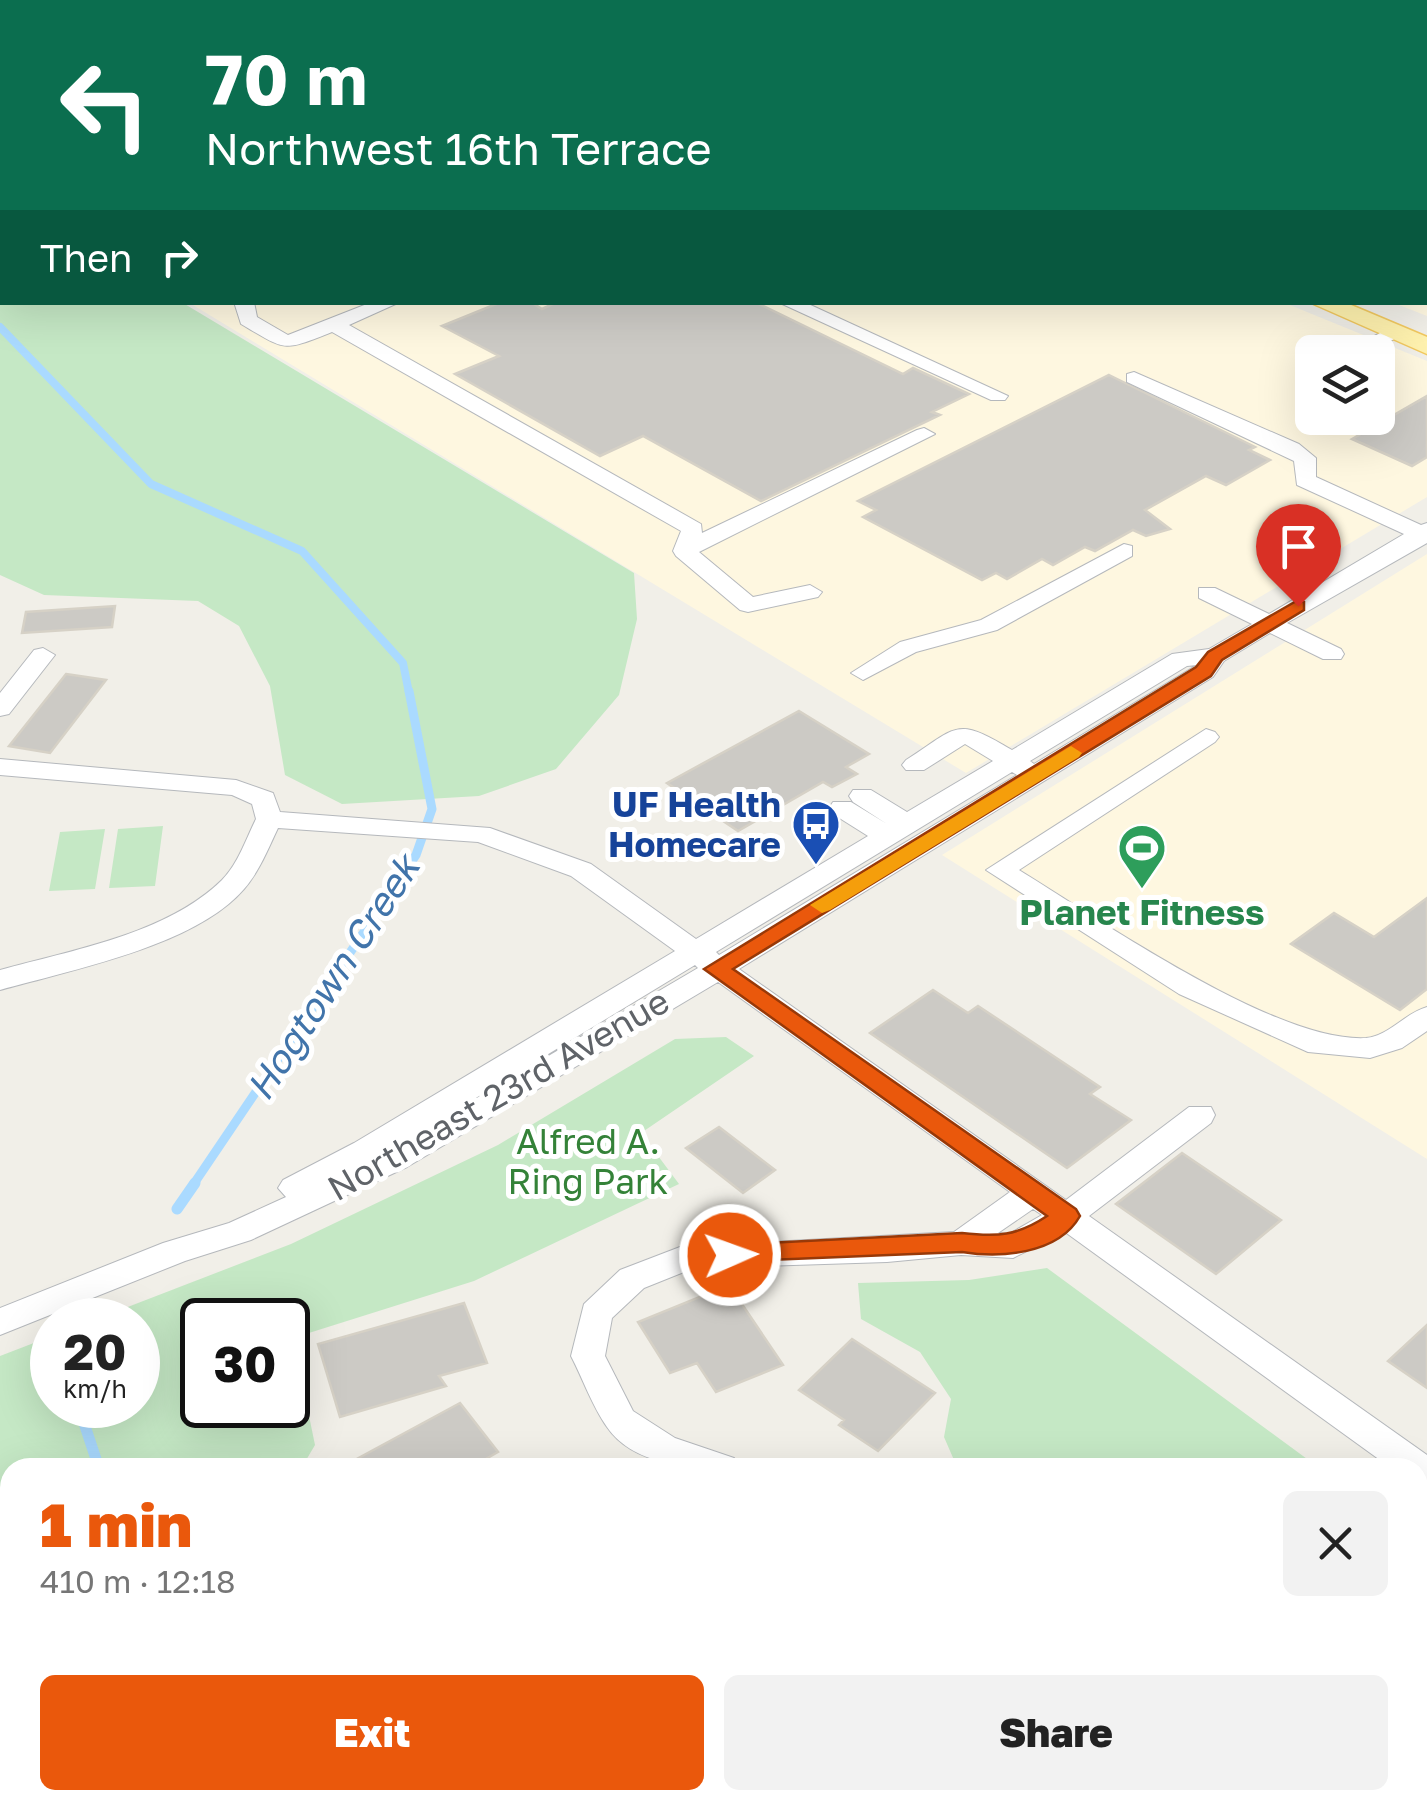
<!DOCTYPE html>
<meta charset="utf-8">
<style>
body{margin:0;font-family:"Golos Text",sans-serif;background:#f2f2f2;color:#222;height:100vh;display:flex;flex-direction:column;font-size:38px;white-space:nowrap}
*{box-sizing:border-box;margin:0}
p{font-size:32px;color:#767676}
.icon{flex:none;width:55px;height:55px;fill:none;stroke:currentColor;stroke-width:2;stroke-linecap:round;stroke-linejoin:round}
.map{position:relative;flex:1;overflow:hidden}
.drawer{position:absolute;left:0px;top:1458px;width:1428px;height:352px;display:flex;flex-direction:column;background:#fff;border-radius:30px 30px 0 0;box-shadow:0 10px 40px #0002}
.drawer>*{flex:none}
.hud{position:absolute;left:0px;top:0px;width:1428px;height:305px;box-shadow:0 10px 40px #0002;background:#0b6e4f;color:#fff;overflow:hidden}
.controls{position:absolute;left:1295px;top:335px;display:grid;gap:20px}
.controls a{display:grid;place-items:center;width:100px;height:100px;border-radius:15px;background:#fff;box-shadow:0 10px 40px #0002;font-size:50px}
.speed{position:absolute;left:30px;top:1298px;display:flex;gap:20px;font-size:50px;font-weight:700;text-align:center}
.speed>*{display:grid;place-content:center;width:130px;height:130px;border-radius:50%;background:#fff;box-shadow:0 10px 40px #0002;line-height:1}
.speed small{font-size:25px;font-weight:400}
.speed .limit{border:5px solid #111;border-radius:15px;background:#fff;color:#111}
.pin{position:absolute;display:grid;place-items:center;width:85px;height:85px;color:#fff;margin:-102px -42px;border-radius:50% 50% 50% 0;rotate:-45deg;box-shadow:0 0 10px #0007}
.pin .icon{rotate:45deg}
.me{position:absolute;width:110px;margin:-55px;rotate:88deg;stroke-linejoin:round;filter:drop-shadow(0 0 8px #0008)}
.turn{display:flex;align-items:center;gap:35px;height:210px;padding:0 40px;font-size:45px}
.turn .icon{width:130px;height:130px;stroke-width:2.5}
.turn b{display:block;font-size:70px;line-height:85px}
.then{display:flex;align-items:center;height:95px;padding:0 40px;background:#0003;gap:20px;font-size:38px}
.round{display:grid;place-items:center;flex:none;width:105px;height:105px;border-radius:15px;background:#f2f2f2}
.summary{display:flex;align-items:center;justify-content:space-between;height:170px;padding:0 40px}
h1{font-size:60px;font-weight:800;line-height:75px;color:#ea580c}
.button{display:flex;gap:20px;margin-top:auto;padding:20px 40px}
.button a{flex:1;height:115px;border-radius:15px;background:#ea580c;color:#fff;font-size:40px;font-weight:800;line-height:115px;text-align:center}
.button a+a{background:#f2f2f2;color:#222}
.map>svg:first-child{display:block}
.commercial{fill:#fef7e0;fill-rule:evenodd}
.green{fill:#c5e8c5;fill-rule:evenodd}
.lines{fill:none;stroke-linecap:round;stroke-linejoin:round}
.stream-far2{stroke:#aadaff;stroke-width:8}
.stream-far1{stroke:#aadaff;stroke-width:9}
.stream{stroke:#aadaff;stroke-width:11}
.building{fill:#cccac5;stroke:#d6d1c6;stroke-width:2.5}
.minor-casing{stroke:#b5b8bc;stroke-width:2}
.major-casing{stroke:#f2c960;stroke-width:3}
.minor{fill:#fff;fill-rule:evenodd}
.major{fill:#fff2af;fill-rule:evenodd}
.route{fill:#ea580c;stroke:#983908;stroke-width:2.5}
.slow{fill:#f59e0b}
.labels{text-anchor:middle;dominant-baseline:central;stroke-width:10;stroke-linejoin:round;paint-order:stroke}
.transit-label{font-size:35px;font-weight:bold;fill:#164399;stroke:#fff;text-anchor:end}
.leisure-label{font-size:35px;font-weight:bold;fill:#27864d;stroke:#fff}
.street-label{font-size:35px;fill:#5f6368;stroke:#fff}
.park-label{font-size:35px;fill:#348238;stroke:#fff}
.water-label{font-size:38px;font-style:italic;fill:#4174aa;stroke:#fff}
</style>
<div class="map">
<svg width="1427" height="1809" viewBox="0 0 1427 1809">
<rect width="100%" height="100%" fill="#f1efe8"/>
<path class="commercial" d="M182 0H548L554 2H187Z
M644 0H1427V316L1394 303 1425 302V2Z
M188 302 1285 303 1427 361V497L966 773ZM1312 352H1378V418H1312Z
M1427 554V1159L942 855Z"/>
<path class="green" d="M0 153 2 302 183 303 634 573 637 619 619 695 556 769 479 796 342 804 285 775 270 686 239 626 198 601 44 595 0 575Z
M163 826 155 886 109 888 118 829Z
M105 829 95 889 49 891 60 832Z
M726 1037 754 1056 641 1133 679 1184 474 1281 293 1338 315 1445 302 1467 10 1468V1559L0 1541V1356L52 1336V1405H138V1320H94L291 1244 498 1145 675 1039ZM288 1320V1405H202V1320Z
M1047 1268 1318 1467H957L944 1437 951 1399 920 1352 861 1319 858 1283 969 1280Z
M1418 1541 1427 1548V1809H208L200 1800H1418Z"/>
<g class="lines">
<path class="stream-far2" d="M0 327 151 484 302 551 403 663 409 693"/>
<path class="stream-far1" d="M193 1185 416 855 432 809 409 691"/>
<path class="stream" d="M177 1209 195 1183
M105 1320 106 1315
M78 1405 99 1468
M1418 1688H1427
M589 1800 609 1809
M1060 1809 1076 1800"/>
</g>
<path class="building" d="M501 302H531L542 309 557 302H755L903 374 913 368 969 394 932 412 940 415 761 501 643 436 600 456 455 374 499 356 442 326Z
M1109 375 1255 447 1249 450 1270 460 1226 485 1206 476 1145 510 1170 529 1146 536 1133 530 1095 551 1085 547 1053 565 1042 559 1007 579 996 573 982 580 863 517 876 510 858 501Z
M1427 396V457L1412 466 1352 439Z
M115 606 112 627 22 633 26 612Z
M66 674 106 680 50 753 9 746Z
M799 711 869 754 846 767 857 774 832 787 823 782 738 831 667 783Z
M1427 898V989L1400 1010 1291 944 1334 913 1374 937Z
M933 990 968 1013 978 1006 1100 1087 1090 1094 1131 1120 1067 1168 870 1033Z
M719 1127 775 1170 743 1193 686 1148Z
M1182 1153 1281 1220 1216 1274 1116 1204Z
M729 1285 783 1365 716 1392 697 1363 670 1373 638 1322Z
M464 1303 487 1363 439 1376 446 1386 340 1417 318 1344Z
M1427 1325V1388L1388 1361Z
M852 1339 935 1393 878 1451 839 1425 844 1420 799 1390Z
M460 1403 498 1452 470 1468H340Z"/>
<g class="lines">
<g class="minor-casing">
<path id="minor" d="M341 0H357L358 2H343Z
M704 0H725L727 2H706Z
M786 0H806L808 2H788Z
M1211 0H1232L1234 2H1213Z
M1427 25V35L1425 36V26Z
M1425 105H1427V115H1425Z
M0 136H2V147H0Z
M1425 182H1427V193H1425Z
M234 302H254L257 317 288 335 372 302H400L349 325 701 524 702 533 917 430 924 428 935 434 699 552 753 597 810 585 822 592 818 597 748 612 740 610 676 556 673 551 681 531 332 332C282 352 287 351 241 324Z
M778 302H804L1008 396 1005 400H991Z
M1393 326 1400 328V336L1369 352H1345Z
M1134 372 1299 444 1316 458V477L1421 525 1427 523V543L1287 623 1341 649 1344 654 1341 659H1323L1270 633 1224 661 1213 677 739 969 1066 1200 1189 1107H1211L1215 1115 1211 1123 1089 1216 1427 1455V1488L1418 1485V1468H1391L1065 1232 1013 1258 961 1255 887 1262 694 1268 644 1288 612 1318 605 1356 633 1411 675 1438 734 1458 739 1468C696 1468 635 1468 607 1427 592 1406 583 1379 571 1356L584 1304 620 1270 680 1247 954 1232 1010 1192 718 982 407 1167 251 1240 185 1261 0 1335V1308L163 1243 229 1223 286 1197 278 1188 283 1180 354 1143 675 951 571 876 478 842 278 828C268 849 259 872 244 889 195 946 71 970 0 990V970C72 950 167 934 222 880 238 864 246 839 256 819L252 804 232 795 0 775V759L236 780 273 793 280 812 490 828 591 864 696 939 868 836 833 814 829 808 833 802H851L887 824 853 802 849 796 853 790H871L907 812 993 761 965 744 924 770H906L902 765 906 760C959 726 955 716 1012 750L1172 654 1209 649 1252 624 1199 598V588H1215L1269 614 1404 534 1297 485 1294 461 1127 382V374ZM1197 665 1034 764 1030 761 1187 666ZM1012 772 1017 775 719 955 716 952ZM695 965 698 968 441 1119ZM1033 1209 1042 1215 1009 1234 998 1233Z
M1124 544 1132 546V556L997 630 916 652 863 680 851 673 900 642 981 620Z
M43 648 55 655 9 714 0 716V693L34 650Z
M1206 729 1215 732 1219 737 1215 742 1019 870C1099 919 1276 1043 1366 1038 1389 1036 1405 1013 1427 1007V1031L1402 1048 1370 1058 1308 1052 1179 994 986 870Z
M0 1608 10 1611V1654L0 1651Z
M10 1743V1799L0 1803V1747Z
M116 1800H160L164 1809H120Z"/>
</g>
<g class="major-casing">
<path id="major" d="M566 0H590L592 2H568Z
M608 0H632L634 2H610Z
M1309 302H1344L1427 337V354Z"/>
</g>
<use href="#minor" class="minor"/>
<use href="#major" class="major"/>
</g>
<path class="route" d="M1298 600 1304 602V610L1222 660 1211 676 733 969 1076 1209 1080 1216C1058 1255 999 1258 962 1252L721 1262 717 1255 730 1245 962 1233C997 1237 1017 1236 1047 1216L704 969 1196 667 1208 652Z"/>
<path class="slow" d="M1071 746 1082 753 1079 757 830 910 822 913 810 905Z"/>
<defs>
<g id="bus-pin" transform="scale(2.5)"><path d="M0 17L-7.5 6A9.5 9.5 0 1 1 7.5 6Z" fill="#1a4fb4" stroke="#fff"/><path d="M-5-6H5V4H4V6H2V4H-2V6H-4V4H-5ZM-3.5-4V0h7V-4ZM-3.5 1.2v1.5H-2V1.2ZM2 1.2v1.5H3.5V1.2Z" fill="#fff"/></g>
<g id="stadium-pin" transform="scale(2.5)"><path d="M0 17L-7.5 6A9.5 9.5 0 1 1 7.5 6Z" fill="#2e9e5b" stroke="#fff"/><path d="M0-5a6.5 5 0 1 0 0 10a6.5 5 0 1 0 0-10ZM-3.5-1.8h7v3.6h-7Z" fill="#fff"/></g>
</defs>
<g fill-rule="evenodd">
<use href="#bus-pin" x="816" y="824"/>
<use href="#stadium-pin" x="1142" y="848"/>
</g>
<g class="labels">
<g class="transit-label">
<text x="781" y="804">UF Health<tspan x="781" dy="40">Homecare</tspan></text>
</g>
<g class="leisure-label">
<text x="1142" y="912">Planet Fitness</text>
</g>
<g class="street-label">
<text transform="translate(498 1094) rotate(-30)">Northeast 23rd Avenue</text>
</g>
<g class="park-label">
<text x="588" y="1141">Alfred A.<tspan x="588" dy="40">Ring Park</tspan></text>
</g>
<g class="water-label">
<text transform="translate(332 977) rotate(-57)">Hogtown Creek</text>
</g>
</g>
</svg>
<div class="controls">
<a><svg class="icon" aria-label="layers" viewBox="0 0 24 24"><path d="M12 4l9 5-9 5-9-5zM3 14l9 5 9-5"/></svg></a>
</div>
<div class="speed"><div>20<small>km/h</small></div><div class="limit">30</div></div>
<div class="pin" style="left:1298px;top:606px;background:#d93025"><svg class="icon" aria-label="arrive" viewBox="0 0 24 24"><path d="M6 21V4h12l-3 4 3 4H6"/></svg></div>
<svg class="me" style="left:730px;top:1255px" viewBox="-20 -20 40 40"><circle r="17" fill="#ea580c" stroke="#fff" stroke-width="3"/><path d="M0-11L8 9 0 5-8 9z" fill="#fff"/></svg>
<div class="hud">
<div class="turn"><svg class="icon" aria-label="left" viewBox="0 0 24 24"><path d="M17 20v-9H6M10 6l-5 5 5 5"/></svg><div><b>70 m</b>Northwest 16th Terrace</div></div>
<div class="then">Then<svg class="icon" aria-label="right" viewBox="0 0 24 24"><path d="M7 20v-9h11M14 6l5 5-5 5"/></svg></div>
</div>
<section class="drawer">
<div class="summary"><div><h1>1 min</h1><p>410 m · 12:18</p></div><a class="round"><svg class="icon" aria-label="close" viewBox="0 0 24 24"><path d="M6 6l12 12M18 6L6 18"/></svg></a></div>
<div class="button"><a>Exit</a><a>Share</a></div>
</section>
</div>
